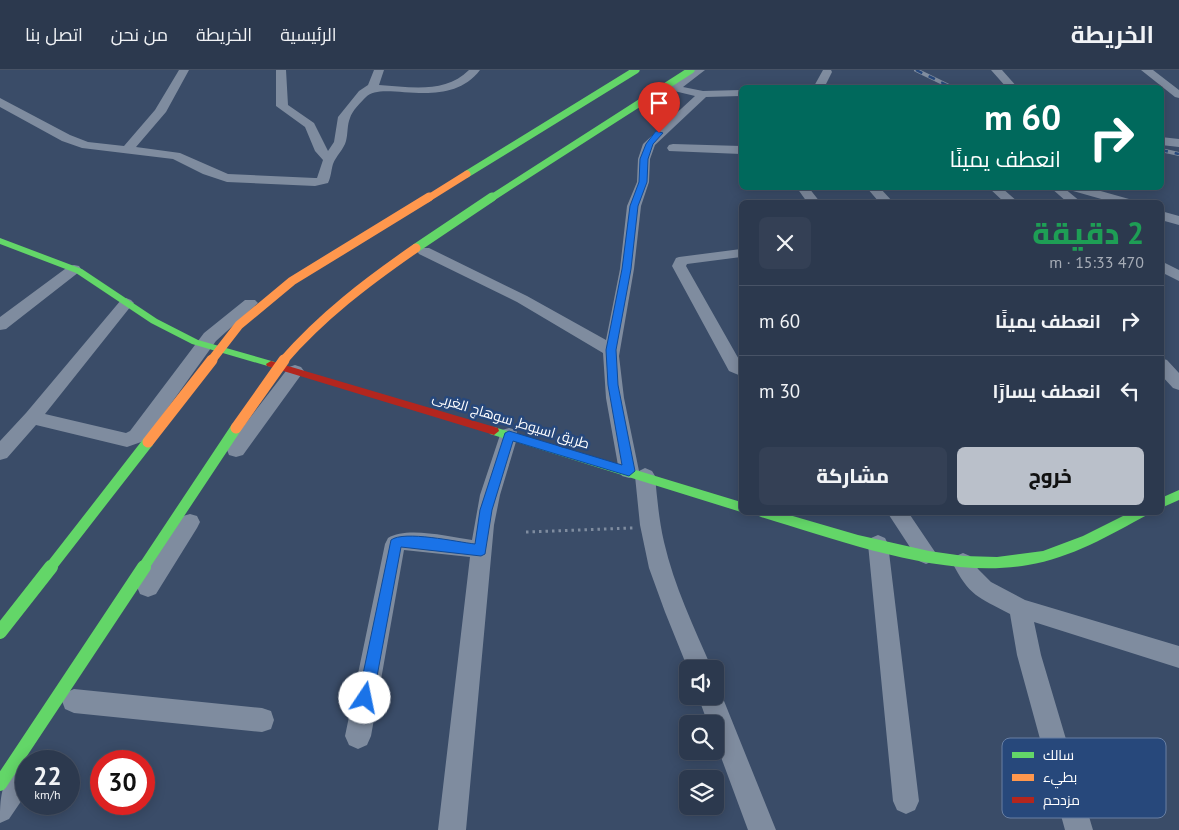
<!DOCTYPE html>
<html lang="ar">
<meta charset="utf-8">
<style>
body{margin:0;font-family:"PT Sans",Cairo,sans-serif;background:#344055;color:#f1f3f6;direction:rtl;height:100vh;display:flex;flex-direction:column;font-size:19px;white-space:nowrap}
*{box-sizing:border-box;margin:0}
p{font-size:16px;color:#a6acb6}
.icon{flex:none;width:28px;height:28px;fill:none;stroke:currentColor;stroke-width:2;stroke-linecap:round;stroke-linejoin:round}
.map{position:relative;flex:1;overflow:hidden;direction:ltr}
.panel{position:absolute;left:739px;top:130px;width:425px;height:315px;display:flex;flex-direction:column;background:#2c394e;border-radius:8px;box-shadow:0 2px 12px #0003,0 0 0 1px #485366;direction:rtl}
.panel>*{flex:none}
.top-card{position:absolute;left:739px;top:15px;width:425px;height:105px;border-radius:8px;box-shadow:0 2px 12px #0003,0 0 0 1px #485366;direction:rtl;background:#00695c;color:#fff;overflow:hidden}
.tools{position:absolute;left:679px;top:590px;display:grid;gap:10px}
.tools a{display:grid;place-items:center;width:45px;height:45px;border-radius:8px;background:#2c394e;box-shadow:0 2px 12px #0003,0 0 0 1px #485366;font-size:25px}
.speed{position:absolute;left:15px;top:680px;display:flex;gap:10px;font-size:25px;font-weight:700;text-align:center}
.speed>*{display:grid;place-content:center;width:65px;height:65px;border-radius:50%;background:#2c394e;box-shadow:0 2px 12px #0003,0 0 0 1px #485366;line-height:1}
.speed small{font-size:12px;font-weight:400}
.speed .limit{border:8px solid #d22;background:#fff;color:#111}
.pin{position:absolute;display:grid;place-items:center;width:42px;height:42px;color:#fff;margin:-51px -21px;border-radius:50% 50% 50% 0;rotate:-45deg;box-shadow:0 0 5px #0007}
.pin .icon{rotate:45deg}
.me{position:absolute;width:55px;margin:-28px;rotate:11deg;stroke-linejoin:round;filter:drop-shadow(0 0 4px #0008)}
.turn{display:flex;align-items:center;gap:18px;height:105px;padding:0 20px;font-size:22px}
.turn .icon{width:65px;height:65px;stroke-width:2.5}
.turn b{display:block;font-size:35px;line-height:42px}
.round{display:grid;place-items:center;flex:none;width:52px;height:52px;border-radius:8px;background:#344055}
.headline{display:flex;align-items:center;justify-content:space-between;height:85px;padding:0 20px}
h1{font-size:30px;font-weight:800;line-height:38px;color:#1e9e55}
.button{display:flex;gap:10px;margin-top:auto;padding:10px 20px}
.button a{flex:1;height:58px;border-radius:8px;background:#bac0ca;color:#111;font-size:20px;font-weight:800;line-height:58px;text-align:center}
.button a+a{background:#344055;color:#f1f3f6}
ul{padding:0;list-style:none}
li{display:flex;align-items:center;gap:15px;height:70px;padding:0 20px;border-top:1px solid #485366}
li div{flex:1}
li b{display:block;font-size:19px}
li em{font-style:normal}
header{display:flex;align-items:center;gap:30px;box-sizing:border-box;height:70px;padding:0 25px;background:#2c394e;border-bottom:1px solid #485366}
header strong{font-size:24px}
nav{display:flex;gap:28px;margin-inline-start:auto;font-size:18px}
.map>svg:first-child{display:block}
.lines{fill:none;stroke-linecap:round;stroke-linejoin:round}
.path{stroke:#7f8c9f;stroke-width:3;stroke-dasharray:2.5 4;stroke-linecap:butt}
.street{fill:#7f8c9f;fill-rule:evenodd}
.fast{fill:#63d668;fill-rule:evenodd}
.jam{fill:#b3261e;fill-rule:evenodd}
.rail-casing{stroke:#808d9f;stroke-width:4}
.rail{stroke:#27487b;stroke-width:2.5;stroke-dasharray:7;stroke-linecap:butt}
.fast-bridge-far3{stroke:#63d668;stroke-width:7}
.fast-bridge-far2{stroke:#63d668;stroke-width:9}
.fast-bridge-far1{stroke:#63d668;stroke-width:11}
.fast-bridge{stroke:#63d668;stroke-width:14}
.slow-bridge-far2{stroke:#ff974d;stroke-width:7}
.slow-bridge-far1{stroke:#ff974d;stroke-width:9}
.slow-bridge{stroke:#ff974d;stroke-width:11}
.route{fill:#1a73e8;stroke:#114b97}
.labels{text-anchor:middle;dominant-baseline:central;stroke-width:5;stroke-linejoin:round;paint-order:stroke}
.street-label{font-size:14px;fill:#fff;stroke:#27487b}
.key{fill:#27487b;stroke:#687fa3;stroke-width:1}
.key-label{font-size:14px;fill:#fff}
</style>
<header>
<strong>الخريطة</strong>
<nav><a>الرئيسية</a><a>الخريطة</a><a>من نحن</a><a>اتصل بنا</a></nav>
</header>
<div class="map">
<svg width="1179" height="760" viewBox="0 0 1179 760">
<rect width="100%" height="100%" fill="#3a4c68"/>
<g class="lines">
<path class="path" d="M526 462 633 458"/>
<path class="street" d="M179 0H189L166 42 136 77 180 83 228 104 315 108H317L323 90 315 81 305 57 276 36V0H286L288 35 314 53 328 81 334 72 338 47 359 21 368 15 374 0H384L379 15C410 17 445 24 469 0H480C447 43 383 9 366 27 361 32 352 41 350 48 347 55 348 64 346 71 344 79 336 86 333 94 331 101 331 107 328 113L315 116 227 112 203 104 173 89 82 78 62 71 0 37V28L70 65 88 72 124 76 155 40Z
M693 0H705L683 17 703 21 741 20V26L706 27 655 75 650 89 649 112 641 136 634 199 619 286 624 328 639 401 645 398 652 401 655 406C657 428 659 450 664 472 674 516 694 557 712 599H688L665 542 649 498 640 455 635 406 629 408 622 406 619 401 606 328 603 283 517 232 419 184 417 181 419 178H429L527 226 606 270 620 199 627 136 637 112 638 89 643 74 695 26 670 20 669 18Z
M823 0H831L832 2 824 18H813Z
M991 0H1002L1018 18H1007Z
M1141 0H1153L1179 20V28L1175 27Z
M1161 67 1179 69V77L1161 75Z
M673 74 741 76V84L669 81 667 78 669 75Z
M797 118H809L820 132H807Z
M867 118H880L893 132H879Z
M989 118H1002L1018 132H1004Z
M1051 118H1064L1081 132H1067Z
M1072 118H1090L1129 129 1131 132H1112L1073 121Z
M1161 141 1179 146V155L1161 150Z
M741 179V187L687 194 686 196 741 293V306L729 301 672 196 676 188 679 187Z
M1161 191 1179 200V211L1161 202Z
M74 195 79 196 81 199 79 202 6 259 0 260V247L69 196Z
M126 228 131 230 134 233 131 236 45 344 126 363 130 361 204 263 245 230H255L258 233 216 271 144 371 127 377 36 355 7 388 0 390V371L26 343 121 230Z
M1161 288 1167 290 1179 303V320L1173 318 1161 305Z
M295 295 301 297 304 301 301 305 243 385 236 387 229 385 227 380 229 375 289 297Z
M509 358 516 360 518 365 500 425 494 455 466 760H438L470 487 404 480 371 666 367 675 358 679 349 675 345 666 385 474 388 468C407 456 450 467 472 470L480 425 500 365 502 360Z
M887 442H908L933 479 937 485 933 491 926 494 919 491Z
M190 444 197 446 200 452 197 458 156 524 148 527 140 524 137 517 140 510 183 446Z
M878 465 885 468 888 474 919 731 915 740 906 744 897 740 893 731 868 474 871 468Z
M963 483 970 486 978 499 991 512 1025 530 1179 576V598L1034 552 1041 585 1093 760H1065L1017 585 1010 544C978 527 969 526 952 492L956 486Z
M715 616 719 618 722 626 776 760H748L715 671V654H708L698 626H715Z
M74 619 262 638 271 641 274 650 271 659 262 662 74 643 65 639 62 631 65 623Z
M21 696 26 698V724L9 749 0 753C0 731 0 706 21 696Z"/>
<path class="fast" d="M0 168 82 199 157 249 198 270 275 292 276 294 271 297 192 274 151 253 76 203 0 174Z
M494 357 741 432V442L490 364 489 361 490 358Z
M1179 420V430L1161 438V428Z
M755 442H779L858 465 929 481 964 486 997 487 1043 481 1083 466 1131 442H1149L1147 445C1110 465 1071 488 1028 495 945 510 841 471 761 447L757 445Z"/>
<path class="jam" d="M271 291 498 358 499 361 494 365 267 296 266 294Z"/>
<g class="rail-casing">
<path id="rail" d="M916 0 953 18
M1161 80 1179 84"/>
</g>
<use href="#rail" class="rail"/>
<path class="fast-bridge-far3" d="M467 104 636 0
M490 129 691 0"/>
<path class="fast-bridge-far2" d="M416 178 492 127"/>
<path class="fast-bridge-far1" d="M50 498 148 372
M143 498 236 358"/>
<path class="fast-bridge" d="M0 562 51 497
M0 714 144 497"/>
<path class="slow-bridge-far2" d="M427 129 467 104"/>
<path class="slow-bridge-far1" d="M211 291 239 255 292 211 429 127
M283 291C322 246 367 212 416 178"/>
<path class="slow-bridge" d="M236 358 284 290
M148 372 212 290"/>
</g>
<path class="route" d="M656 61 663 63 653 74 648 89 647 112 638 136 631 199 616 280 618 315 635 401 629 406 513 371 492 440 485 484 481 486 401 477 373 628 370 633 365 635 360 633 358 628 391 470C404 460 457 472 475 474L480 440 505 363 509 361 622 395 608 315 606 280 622 199 630 136 639 112 640 89 646 74Z"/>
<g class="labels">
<g class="street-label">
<text transform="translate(511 350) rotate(17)">طريق اسيوط, سوهاج الغربى</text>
</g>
</g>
<rect x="1002" y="668" width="164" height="80" rx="8" class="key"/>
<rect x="1012" y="682" width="22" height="6" fill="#63d668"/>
<rect x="1012" y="704" width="22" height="7" fill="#ff974d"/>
<rect x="1012" y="727" width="22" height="6" fill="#b3261e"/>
<g class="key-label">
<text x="1043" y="690">سالك</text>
<text x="1043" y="712">بطيء</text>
<text x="1043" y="735">مزدحم</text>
</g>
</svg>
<div class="tools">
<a><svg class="icon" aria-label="sound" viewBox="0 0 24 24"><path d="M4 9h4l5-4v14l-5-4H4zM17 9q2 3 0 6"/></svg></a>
<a><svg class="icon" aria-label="search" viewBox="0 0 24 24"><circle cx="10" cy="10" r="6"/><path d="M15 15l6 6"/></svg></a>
<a><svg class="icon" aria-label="layers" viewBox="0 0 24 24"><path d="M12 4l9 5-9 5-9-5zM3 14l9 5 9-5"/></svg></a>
</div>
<div class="speed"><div>22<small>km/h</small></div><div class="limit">30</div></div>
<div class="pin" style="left:659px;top:63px;background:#d93025"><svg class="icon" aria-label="arrive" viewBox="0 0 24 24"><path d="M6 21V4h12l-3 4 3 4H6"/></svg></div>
<svg class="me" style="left:365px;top:628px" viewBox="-20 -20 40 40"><circle r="19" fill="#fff"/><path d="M0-13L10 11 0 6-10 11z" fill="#1a73e8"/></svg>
<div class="top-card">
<div class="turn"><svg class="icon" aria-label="right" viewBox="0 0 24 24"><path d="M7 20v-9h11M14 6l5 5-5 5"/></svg><div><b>60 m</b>انعطف يمينًا</div></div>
</div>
<section class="panel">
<div class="headline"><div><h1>2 دقيقة</h1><p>470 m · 15:33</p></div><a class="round"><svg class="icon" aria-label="close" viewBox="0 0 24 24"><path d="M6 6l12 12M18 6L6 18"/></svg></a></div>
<ul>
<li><svg class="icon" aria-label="right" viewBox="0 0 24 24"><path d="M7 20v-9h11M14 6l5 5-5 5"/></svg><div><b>انعطف يمينًا</b></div><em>60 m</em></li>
<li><svg class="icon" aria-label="left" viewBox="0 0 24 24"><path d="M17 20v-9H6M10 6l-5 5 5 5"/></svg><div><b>انعطف يسارًا</b></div><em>30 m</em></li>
</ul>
<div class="button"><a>خروج</a><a>مشاركة</a></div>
</section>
</div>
